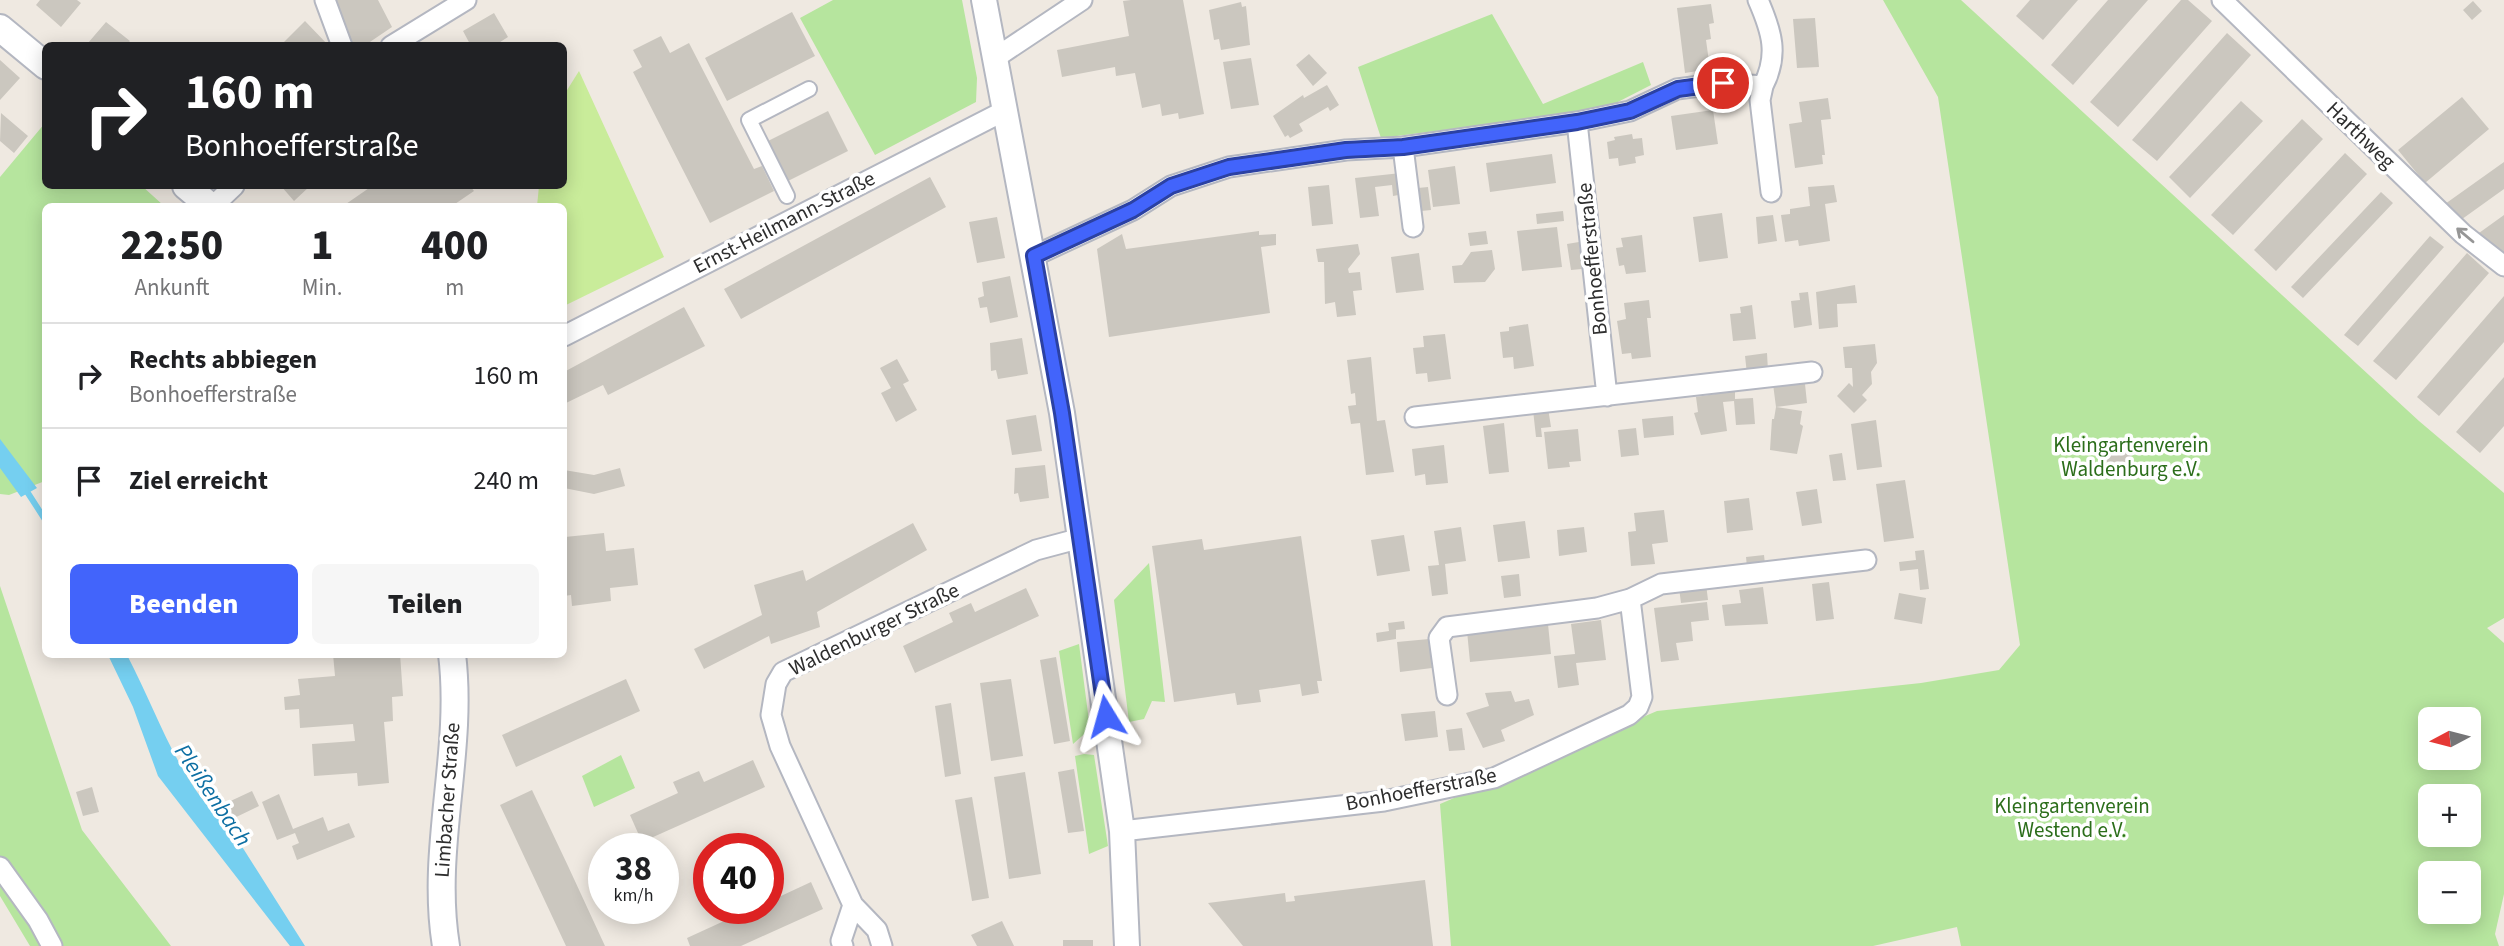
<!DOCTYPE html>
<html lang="de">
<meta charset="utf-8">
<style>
body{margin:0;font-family:"Source Sans 3",sans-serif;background:#f6f6f6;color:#202124;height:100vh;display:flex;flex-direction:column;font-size:26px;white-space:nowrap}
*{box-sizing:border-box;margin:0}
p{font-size:23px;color:#757577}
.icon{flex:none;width:38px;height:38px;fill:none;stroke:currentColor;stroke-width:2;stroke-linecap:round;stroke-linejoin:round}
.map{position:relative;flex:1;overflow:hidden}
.drawer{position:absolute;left:42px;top:203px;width:525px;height:455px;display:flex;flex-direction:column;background:#fff;border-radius:10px;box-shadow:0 4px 18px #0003}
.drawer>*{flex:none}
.banner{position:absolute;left:42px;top:42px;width:525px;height:147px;border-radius:10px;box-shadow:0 4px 18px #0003;background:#202124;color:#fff;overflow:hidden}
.needle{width:46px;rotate:263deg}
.fabs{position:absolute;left:2418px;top:707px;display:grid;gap:14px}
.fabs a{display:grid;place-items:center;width:63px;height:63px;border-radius:10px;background:#fff;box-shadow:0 4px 18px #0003;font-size:35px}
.speed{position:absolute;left:588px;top:833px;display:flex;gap:14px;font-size:35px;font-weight:700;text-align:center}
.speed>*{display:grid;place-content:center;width:91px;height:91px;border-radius:50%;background:#fff;box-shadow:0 4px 18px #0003;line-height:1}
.speed small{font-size:18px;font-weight:400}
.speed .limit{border:10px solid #d22;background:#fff;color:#111}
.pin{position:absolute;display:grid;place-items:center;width:60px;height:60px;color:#fff;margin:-30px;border:4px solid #fff;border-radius:50%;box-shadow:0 2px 7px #0007}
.me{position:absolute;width:77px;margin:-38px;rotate:352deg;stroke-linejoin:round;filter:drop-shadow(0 0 5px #0008)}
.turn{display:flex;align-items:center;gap:24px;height:147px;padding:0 28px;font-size:32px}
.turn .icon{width:91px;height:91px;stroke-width:2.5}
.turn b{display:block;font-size:49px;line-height:60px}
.eta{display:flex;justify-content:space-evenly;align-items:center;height:119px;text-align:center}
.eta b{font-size:42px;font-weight:800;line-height:49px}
.action{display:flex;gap:14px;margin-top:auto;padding:14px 28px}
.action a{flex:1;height:80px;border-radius:10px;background:#4264fb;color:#fff;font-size:28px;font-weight:800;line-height:80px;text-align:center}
.action a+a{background:#f6f6f6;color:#202124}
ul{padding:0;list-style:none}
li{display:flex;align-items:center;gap:21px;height:105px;padding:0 28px;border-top:2px solid #e0e0e0}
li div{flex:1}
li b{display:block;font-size:26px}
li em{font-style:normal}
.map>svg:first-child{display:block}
.green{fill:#b6e59e;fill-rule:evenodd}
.pitch{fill:#c9ec9a}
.water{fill:#75cff0}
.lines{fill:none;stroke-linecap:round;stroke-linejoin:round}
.stream{stroke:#75cff0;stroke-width:6}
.building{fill:#cbc7bf}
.pedestrian-casing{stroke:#b4b7c1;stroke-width:18}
.minor-casing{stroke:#b4b7c1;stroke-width:23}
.tertiary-casing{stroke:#b4b7c1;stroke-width:28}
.secondary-casing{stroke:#b4b7c1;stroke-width:30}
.pedestrian{stroke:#fff;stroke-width:14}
.minor{stroke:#fff;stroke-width:19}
.tertiary{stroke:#fff;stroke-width:24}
.secondary{stroke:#fff;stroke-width:26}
.oneway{stroke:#969696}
.route-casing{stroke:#2b41a3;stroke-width:18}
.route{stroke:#4264fb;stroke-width:12}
.labels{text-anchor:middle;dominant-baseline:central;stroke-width:7;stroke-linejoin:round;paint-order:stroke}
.street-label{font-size:21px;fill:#2e2e2e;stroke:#fff}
.park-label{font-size:21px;fill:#2c6e1b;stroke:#fff}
.water-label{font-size:23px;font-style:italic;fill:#0d6fa3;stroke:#fff}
</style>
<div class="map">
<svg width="2504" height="946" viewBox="0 0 2504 946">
<rect width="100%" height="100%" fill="#efe9e1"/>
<path class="green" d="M833 0H962L977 78 976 102 875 155 800 18Z
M1883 0H1961L2419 421 2504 493V618L2487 628 2504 643V894L2495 934 2499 946H1961L1957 927 1873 946H1451L1440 804 1657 711 1921 683 1999 670 2020 645 1938 97ZM2431 719H2469V758H2431ZM2431 796H2469V835H2431ZM2431 873H2469V912H2431Z
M1492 14 1543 104 1643 62 1651 85 1612 105 1546 117 1381 138 1358 67Z
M45 123 46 186H142L163 205 46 206 45 481 9 495 0 494V177Z
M1149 563 1165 702 1152 701 1144 719 1129 722 1114 600Z
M0 586 82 830 171 946H30L0 896Z
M1079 644 1090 729 1073 744 1059 651Z
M1084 754 1094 755 1108 846 1089 854 1075 756Z
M621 755 635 788 594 807 582 776Z"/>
<path class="pitch" d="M579 71 664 257 564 306V206H537L539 186H564V95Z"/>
<path class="water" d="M0 439 37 488 21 497 0 468Z
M108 655H127C160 718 179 785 234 834L305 946H290L158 776 133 707Z"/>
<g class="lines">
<path class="stream" d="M24 487 46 521"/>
</g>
<path class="building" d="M40 0H77L81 3 61 27 36 5Z
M335 0H378L392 27 364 46H353Z
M1131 0H1183L1204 114 1179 119 1178 113 1162 116 1160 104 1142 108 1135 73 1116 76 1115 67 1062 77 1057 50 1129 36 1123 1Z
M2030 0H2078L2043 40 2016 16Z
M2108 0H2148L2073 85 2051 65Z
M2181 0H2188L2212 21 2118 127 2090 102Z
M2473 1 2482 11 2472 20 2463 10Z
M1241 2 1242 7 1246 6 1250 45 1221 50 1219 39 1214 40 1209 10Z
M1711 4 1714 23 1709 24 1711 39 1706 40 1710 69 1685 73 1677 8Z
M792 12 815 56 727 101 705 58Z
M494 13 508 37 494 46H471L463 31Z
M1815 18 1819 67 1797 68 1793 19Z
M305 21 329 46H280Z
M106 22 130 41 126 46 88 43Z
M2227 33 2251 55 2157 161 2132 140Z
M661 36 670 53 689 43 754 169 762 166 774 191 710 223 633 72 642 67 633 50Z
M1309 54 1327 73 1313 86 1296 65Z
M1251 58 1259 105 1231 109 1223 62Z
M0 60 20 78 0 100Z
M1327 85 1339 105 1330 111 1328 107 1299 124 1303 131 1290 138 1288 135 1285 137 1273 116 1303 95 1304 98Z
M2462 97 2489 129 2425 183 2398 150Z
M1828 98 1831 119 1821 120 1825 155H1822L1823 164 1795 168 1789 124 1802 122 1799 102Z
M2241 101 2263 121 2190 198 2169 177Z
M1713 110 1718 144 1676 150 1671 116Z
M828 111 848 151 788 181 768 141Z
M1 113 28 136 14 153 0 141Z
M2302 119 2323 139 2233 235 2211 215Z
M1632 134 1633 139 1642 138 1644 155 1635 157 1636 163 1619 166 1618 158 1609 159 1607 142 1615 140 1614 137Z
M2345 153 2367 174 2276 271 2254 250Z
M1552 154 1556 183 1490 192 1486 163Z
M2504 162V189L2458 222 2445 204Z
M1455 166 1460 204 1433 207 1428 170Z
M1401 173 1404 194 1393 196 1392 185 1375 187 1379 216 1360 218 1355 178Z
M930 177 946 207 741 319 724 289Z
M1329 185 1333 224 1312 226 1308 187Z
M1834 185 1837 202 1825 204 1830 241 1799 246 1798 240 1785 242 1781 215 1790 214V209L1810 206 1808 187Z
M281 186H310L294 201Z
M372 186H470L474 191 452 206H343Z
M1428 187 1431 210 1421 211 1418 188Z
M2381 192 2393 203 2303 298 2291 287Z
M1563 211 1564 221 1537 224 1536 214Z
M1722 213 1728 258 1699 262 1693 217Z
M1773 215 1777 241 1758 244 1756 217Z
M2504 215V255L2498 259 2479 233Z
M997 217 1005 258 977 263 969 222Z
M1557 227 1562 267 1522 271 1517 231Z
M1259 231V235L1276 234V245L1261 247 1270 313 1109 337 1097 249 1122 234 1126 249Z
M1486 231 1488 244 1470 246 1468 233Z
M1642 235 1646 272 1626 274 1624 265 1619 266 1616 248 1623 247 1621 238Z
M2430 236 2444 247 2358 346 2344 335Z
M1579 242 1582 269 1571 270 1567 244Z
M1358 244 1360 254 1348 269 1349 273 1360 272 1362 290 1353 291 1356 315 1337 317 1335 302 1325 304 1324 262H1318L1316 249Z
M1492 250 1495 269 1485 282 1454 283 1452 266 1462 265 1471 252Z
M1419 253 1424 290 1396 293 1391 257Z
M2467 253 2489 273 2396 380 2373 361Z
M1010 276 1018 317 990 323 987 307 980 308 978 298 984 296 982 282Z
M1855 285 1857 303 1837 304 1838 327 1819 329 1816 292Z
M1808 292 1812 325 1794 328 1791 301 1800 300 1799 293Z
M2504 296V342L2439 416 2417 397Z
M1649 300 1651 318H1647L1651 357 1632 359 1631 353 1622 354 1617 321 1626 319 1624 303Z
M1752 305 1756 339 1733 341 1730 314 1741 313 1740 307Z
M684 307 705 346 608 395 603 385 564 404V372Z
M1528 324 1534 366 1514 369 1513 357 1503 358 1500 332 1509 331V327Z
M1445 334 1451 379 1428 382 1427 373 1416 374 1413 348 1424 347 1423 336Z
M1022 338 1028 374 998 379 996 370 991 371 990 343Z
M1875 344 1877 363 1871 372 1872 384 1862 395 1867 400 1854 413 1837 396 1849 383 1853 387 1852 368H1845L1843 347Z
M1767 353 1768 371 1747 374 1745 356Z
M1371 357 1377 421 1385 420 1394 472 1366 475 1360 423 1351 424 1348 406 1356 405 1355 393 1351 394 1347 360Z
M897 359 909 381 903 384 917 410 896 422 881 393 891 388 880 368Z
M2504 377V426L2480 453 2456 432Z
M1800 379 1805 384 1807 403 1776 407 1802 411 1800 424 1803 426 1797 454 1770 450 1772 419H1774L1776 407 1773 384Z
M1735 391V399L1753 398 1755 424 1736 425 1734 401 1723 402 1727 431 1701 435 1694 413 1698 412 1696 397Z
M1548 408 1551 427 1541 428 1542 437H1536L1533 410Z
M1036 415 1042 451 1012 455 1006 420Z
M1673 416 1674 435 1644 438 1642 419Z
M1876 420 1882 467 1857 470 1851 424Z
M1504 423 1509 472 1489 474 1483 426Z
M1636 428 1639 455 1621 457 1618 430Z
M1578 429 1581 461 1569 462 1570 467 1548 469 1544 432Z
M2117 440 2133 454 2117 472 2101 457Z
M1444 445 1448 483 1426 485 1425 474 1415 476 1412 449Z
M1842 453 1846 480 1833 481 1829 455Z
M1045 465 1049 498 1020 502 1018 493 1014 494 1015 468Z
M620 468 625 486 594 494 564 488V470L594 475Z
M1905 480 1914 538 1884 542 1876 484Z
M1817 489 1822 523 1802 526 1796 492Z
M1749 498 1753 530 1727 533 1724 501Z
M1664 510 1668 542 1652 544 1655 564 1631 566 1628 532 1636 531 1634 513Z
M1525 521 1530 558 1498 562 1493 525Z
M913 523 927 550 817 612 820 627 771 644 769 636 704 669 694 649 762 615 754 585 803 570 806 581Z
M1461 527 1466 561 1445 564 1448 594 1432 596 1428 566 1439 565 1434 531Z
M1584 527 1587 552 1559 556 1557 530Z
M604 533 606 551 634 548 638 585 610 588 611 601 572 606 571 595 564 596 565 537Z
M1404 535 1410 571 1377 576 1371 540Z
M1301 536 1322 681H1317L1319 693 1302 696 1300 684 1259 690 1261 702 1237 705 1235 693 1174 702 1152 546 1202 539 1204 550Z
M1924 550 1929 589 1920 590 1918 569 1900 571 1899 562 1916 560 1915 551Z
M1764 555 1765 564 1747 567 1746 557Z
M1519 574 1521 596 1504 598 1501 576Z
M1829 582 1834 619 1816 621 1812 584Z
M1706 584 1708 600 1681 603 1679 588Z
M1763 587 1768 624 1725 626 1722 605 1741 603 1739 590Z
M1026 588 1039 616 915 673 903 646 953 622 949 613 971 603 975 612Z
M1899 593 1926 598 1922 624 1894 619Z
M1707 602 1709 620 1691 622 1693 641 1676 643 1679 660 1661 662 1654 608Z
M1601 620 1606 660 1576 663 1579 685 1558 688 1554 656 1575 654 1571 624Z
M1404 621 1405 629 1396 630V639L1377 642 1376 633 1389 631 1388 623Z
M1548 624 1551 654 1470 662 1467 631Z
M1429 639 1432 668 1400 672 1397 642Z
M333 654H400L403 696 392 697 393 721 384 722 389 783 358 786 357 773 314 776 312 744 355 741 353 724 300 728 299 709 285 710 284 697 300 695 298 679 335 676Z
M1056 657 1070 741 1054 744 1040 660Z
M626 679 640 711 516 767 502 735Z
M1011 679 1023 756 991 761 980 683Z
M1511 691 1515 702 1529 699 1534 715 1501 730 1505 741 1483 748 1466 713 1489 706 1485 693Z
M951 703 961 774 945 777 935 706Z
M1435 711 1438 737 1405 741 1401 714Z
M1462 728 1465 750 1449 751 1446 730Z
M753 760 765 787 642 842 630 815 678 793 673 782 699 771 704 782Z
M1074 769 1084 831 1068 833 1058 772Z
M1025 772 1041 874 1009 879 994 777Z
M92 787 99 812 83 816 76 792Z
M532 790 568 866 605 946H566L500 805Z
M252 791 259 806 230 820 222 805Z
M279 794 293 829 323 817 328 831 349 823 355 837 297 860 292 846 299 843 295 833 277 840 262 802Z
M972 797 989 898 972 901 955 800Z
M1425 880 1433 946H1243L1208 903 1285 893 1286 902 1295 901 1294 896Z
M811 882 823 909 741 946H690L687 938 735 916 732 908H768V902Z
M1002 921 1014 946H977L971 935Z
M1063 940H1093V946H1063Z"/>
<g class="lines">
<g class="pedestrian-casing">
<path id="pedestrian" d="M787 196 749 120 809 89"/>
</g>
<g class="minor-casing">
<path id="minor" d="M325 0 342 46
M2222 0 2463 234 2504 266
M391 46 466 0
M995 58 1082 0
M1763 86 1760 100 1771 192
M1577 122 1607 396
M1403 147 1413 227
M213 206 234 186
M1034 256 1133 210 1171 186 1229 167 1346 150 1403 147 1577 122 1630 111 1677 89 1723 83 1763 86C1779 55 1772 32 1758 0
M564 336 1006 110
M1415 417 1812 372
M1447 695 1439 638 1447 627 1597 608 1630 599 1661 584 1866 560
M1122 831 1384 801 1494 778 1629 715 1638 707 1642 697 1630 599
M0 867 38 920 52 946
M843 946 841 941 853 905
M882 946 877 930 853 905 780 746 771 715 776 684 783 672 1036 550 1081 538"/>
</g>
<g class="tertiary-casing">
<path id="tertiary" d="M984 0 1062 413 1122 831 1127 946"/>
</g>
<g class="secondary-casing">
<path id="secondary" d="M0 28 46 66
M186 186 210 206
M446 946C430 849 464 752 452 654"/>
</g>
<use href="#pedestrian" class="pedestrian"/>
<use href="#minor" class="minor"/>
<use href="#tertiary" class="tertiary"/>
<use href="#secondary" class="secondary"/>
</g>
<defs><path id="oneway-shaft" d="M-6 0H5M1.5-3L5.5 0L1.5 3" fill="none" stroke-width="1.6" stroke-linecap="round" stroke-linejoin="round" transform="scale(1.75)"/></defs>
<use class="oneway" href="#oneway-shaft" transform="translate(2465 235) rotate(-140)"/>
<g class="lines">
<g class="route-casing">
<path id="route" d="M1106 716 1062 413 1034 256 1133 210 1171 186 1229 167 1346 150 1403 147 1577 122 1630 111 1678 89 1723 83"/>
</g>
<use href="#route" class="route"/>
</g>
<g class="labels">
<g class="street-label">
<text transform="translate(2361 135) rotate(44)">Harthweg</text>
<text transform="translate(784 222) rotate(-27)">Ernst-Heilmann-Straße</text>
<text transform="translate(1592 259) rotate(-96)">Bonhoefferstraße</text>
<text transform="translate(874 629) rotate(-26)">Waldenburger Straße</text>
<text transform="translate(1421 789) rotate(-11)">Bonhoefferstraße</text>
<text transform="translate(447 800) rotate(-86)">Limbacher Straße</text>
</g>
<g class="park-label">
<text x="2131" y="445">Kleingartenverein<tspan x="2131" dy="24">Waldenburg e.V.</tspan></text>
<text x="2072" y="806">Kleingartenverein<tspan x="2072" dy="24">Westend e.V.</tspan></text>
</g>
<g class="water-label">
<text transform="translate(213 795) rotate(56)">Pleißenbach</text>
</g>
</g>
</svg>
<div class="fabs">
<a><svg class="needle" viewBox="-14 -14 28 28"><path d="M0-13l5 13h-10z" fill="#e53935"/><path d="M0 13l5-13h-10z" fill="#757577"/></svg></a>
<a>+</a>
<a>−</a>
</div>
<div class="speed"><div>38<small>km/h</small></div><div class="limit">40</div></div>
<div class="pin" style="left:1723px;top:83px;background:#d93025"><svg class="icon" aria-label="arrive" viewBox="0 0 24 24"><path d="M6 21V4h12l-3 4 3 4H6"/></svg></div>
<svg class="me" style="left:1106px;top:716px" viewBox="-20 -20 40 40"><path d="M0-17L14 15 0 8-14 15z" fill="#4264fb" stroke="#fff" stroke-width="4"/></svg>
<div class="banner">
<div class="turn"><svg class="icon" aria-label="right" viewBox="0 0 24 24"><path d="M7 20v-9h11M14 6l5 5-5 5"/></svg><div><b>160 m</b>Bonhoefferstraße</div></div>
</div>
<section class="drawer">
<div class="eta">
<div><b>22:50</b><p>Ankunft</p></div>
<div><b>1</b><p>Min.</p></div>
<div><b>400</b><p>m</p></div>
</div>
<ul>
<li><svg class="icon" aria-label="right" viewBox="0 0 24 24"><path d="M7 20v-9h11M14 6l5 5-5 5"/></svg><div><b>Rechts abbiegen</b><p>Bonhoefferstraße</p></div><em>160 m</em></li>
<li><svg class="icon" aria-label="arrive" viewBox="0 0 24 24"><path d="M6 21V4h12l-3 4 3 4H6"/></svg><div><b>Ziel erreicht</b></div><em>240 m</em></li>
</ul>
<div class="action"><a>Beenden</a><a>Teilen</a></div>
</section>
</div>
